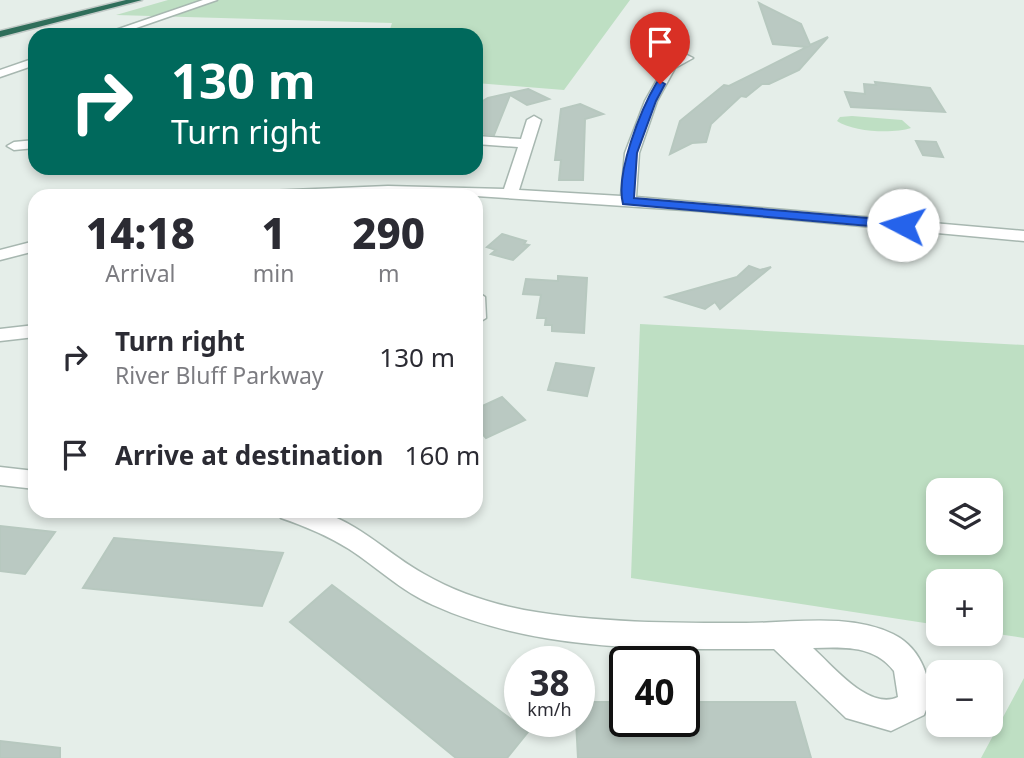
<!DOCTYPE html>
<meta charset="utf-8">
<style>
body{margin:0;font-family:"Noto Sans",sans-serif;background:#f7f7f7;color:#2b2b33;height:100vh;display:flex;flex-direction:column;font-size:26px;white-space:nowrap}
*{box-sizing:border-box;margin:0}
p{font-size:23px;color:#7c7c81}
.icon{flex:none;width:38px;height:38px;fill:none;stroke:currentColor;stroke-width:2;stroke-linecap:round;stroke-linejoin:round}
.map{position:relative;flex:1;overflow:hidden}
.side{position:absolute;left:28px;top:189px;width:455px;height:329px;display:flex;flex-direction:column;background:#fff;border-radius:21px;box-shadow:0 4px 10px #0003}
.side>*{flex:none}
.guide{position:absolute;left:28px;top:28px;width:455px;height:147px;border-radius:21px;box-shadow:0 4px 10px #0003;background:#00695c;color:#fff;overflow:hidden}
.fabs{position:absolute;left:926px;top:478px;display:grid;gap:14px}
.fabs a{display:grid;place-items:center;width:77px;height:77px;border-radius:14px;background:#fff;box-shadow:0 4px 10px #0003;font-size:35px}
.speed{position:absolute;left:504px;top:646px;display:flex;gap:14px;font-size:35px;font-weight:700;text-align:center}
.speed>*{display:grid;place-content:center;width:91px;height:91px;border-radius:50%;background:#fff;box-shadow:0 4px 10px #0003;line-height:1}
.speed small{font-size:18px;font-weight:400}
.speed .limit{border:4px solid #111;border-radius:10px;background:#fff;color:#111}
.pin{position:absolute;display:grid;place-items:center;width:60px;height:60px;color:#fff;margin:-72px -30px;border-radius:50% 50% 50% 0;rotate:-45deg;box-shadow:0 0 7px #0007}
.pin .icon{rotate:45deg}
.me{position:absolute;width:77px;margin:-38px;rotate:275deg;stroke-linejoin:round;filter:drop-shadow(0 0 5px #0008)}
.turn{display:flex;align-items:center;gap:24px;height:147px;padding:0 28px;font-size:32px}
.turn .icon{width:91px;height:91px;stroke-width:2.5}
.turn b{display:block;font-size:49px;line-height:60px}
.eta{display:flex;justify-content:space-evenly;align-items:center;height:119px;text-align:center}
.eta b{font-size:42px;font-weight:800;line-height:49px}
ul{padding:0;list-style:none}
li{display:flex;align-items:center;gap:21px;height:98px;padding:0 28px}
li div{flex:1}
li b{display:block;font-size:26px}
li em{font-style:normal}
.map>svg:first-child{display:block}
.green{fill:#bedfc3;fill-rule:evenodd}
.building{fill:#bac9c2;stroke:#b7c8bf;stroke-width:2}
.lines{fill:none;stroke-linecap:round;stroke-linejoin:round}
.minor-casing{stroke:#a7b7b0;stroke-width:3}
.highway-casing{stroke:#c2cac7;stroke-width:3}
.minor{fill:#fff;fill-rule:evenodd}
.highway{fill:#2f6e5a;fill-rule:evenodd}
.route{fill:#2563eb;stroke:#184099;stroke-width:2}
</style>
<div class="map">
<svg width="1024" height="758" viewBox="0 0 1024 758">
<rect width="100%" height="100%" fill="#e5eee9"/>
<path class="green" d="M168 0H630L564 90 476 83V35H388L392 23 116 15Z
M852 116 902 120 911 128C893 134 853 132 837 121L840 117Z
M640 324 1024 345V638L991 633 990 581H938V625L631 578ZM990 490V542H938V490Z
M1024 678V758H981Z"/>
<path class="building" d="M759 3 801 24 810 45 828 37 799 70 769 84H762L746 97 741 96 711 124 706 142 692 143 670 154 680 121 724 85 729 86 807 47 773 44Z
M875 82 930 88 945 112 851 107 845 92 865 94 864 84 876 85Z
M528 89 549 99 527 105 510 95 494 135 476 133V105L488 98Z
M580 104 603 114 585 119 583 180H559L561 160H555L561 109Z
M916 141 936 142 943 157 923 155Z
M502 234 526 241 524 244 529 245 513 260 491 254 496 250 487 247Z
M749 266 760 270 771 267 720 309 715 302 705 309 666 297 737 277Z
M558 276 587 278 584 333 552 331V325H545L546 318H537L541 295 523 294 526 279 558 281Z
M556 363 594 368 587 396 548 390Z
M502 397 525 420 486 438 476 427V409Z
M0 526 55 532 25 574 0 571Z
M114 538 283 553 262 606 83 588Z
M332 585 528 732 507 758H456L290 622Z
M579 702H625V721H684V702H795L811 758H578L576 721H579Z
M0 741 60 748V758H0Z"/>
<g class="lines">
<g class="minor-casing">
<path id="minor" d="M203 0H217L116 35H101Z
M687 55 693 58 675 68 657 101 639 153 636 197 1024 231V241L699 211 476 196H259L267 191 388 186 504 189 518 147 476 144V136L521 139 527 120 534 116 541 120 519 190 621 196 625 153 645 101 666 64Z
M35 58V65L0 77V70Z
M35 140V148L14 150 7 146 14 142Z
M35 241V251L0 260V250Z
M476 291 485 297 486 318 476 324Z
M35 325V337L0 341V329Z
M0 467 35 471V489L0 485Z
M277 511C291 511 307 508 320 512 360 523 389 555 424 574 455 592 489 603 524 610 597 623 672 623 746 623 794 623 849 613 893 634 922 648 937 686 924 715L891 731 846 718 774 649C660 649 539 653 433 605 401 591 377 567 349 549 328 536 305 526 281 518ZM813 648C843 647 874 645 894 671L898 697C869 711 833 666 813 648Z"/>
</g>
<g class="highway-casing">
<path id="highway" d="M126 0H142L0 37V31Z"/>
</g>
<use href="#minor" class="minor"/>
<use href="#highway" class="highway"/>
</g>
<path class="route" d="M660 81 665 84 656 101 637 153 634 198 903 221 910 225 903 229 623 204C615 173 641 109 657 82Z"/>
</svg>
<div class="fabs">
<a><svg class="icon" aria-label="layers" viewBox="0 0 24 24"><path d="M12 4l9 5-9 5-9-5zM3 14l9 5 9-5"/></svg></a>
<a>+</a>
<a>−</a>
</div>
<div class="speed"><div>38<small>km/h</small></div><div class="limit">40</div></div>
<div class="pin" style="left:660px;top:84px;background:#d93025"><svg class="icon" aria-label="arrive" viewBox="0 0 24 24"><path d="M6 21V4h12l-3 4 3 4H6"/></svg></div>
<svg class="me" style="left:903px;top:225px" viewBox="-20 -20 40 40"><circle r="19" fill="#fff"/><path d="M0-13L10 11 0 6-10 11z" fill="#2563eb"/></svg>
<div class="guide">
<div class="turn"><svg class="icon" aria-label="right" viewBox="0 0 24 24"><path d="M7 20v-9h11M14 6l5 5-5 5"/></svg><div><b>130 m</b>Turn right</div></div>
</div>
<section class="side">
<div class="eta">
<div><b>14:18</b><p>Arrival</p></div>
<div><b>1</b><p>min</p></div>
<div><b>290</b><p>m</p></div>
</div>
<ul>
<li><svg class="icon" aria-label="right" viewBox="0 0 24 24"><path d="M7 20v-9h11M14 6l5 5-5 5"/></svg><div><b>Turn right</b><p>River Bluff Parkway</p></div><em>130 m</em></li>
<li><svg class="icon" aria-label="arrive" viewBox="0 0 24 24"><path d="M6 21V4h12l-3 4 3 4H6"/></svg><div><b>Arrive at destination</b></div><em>160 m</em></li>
</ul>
</section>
</div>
